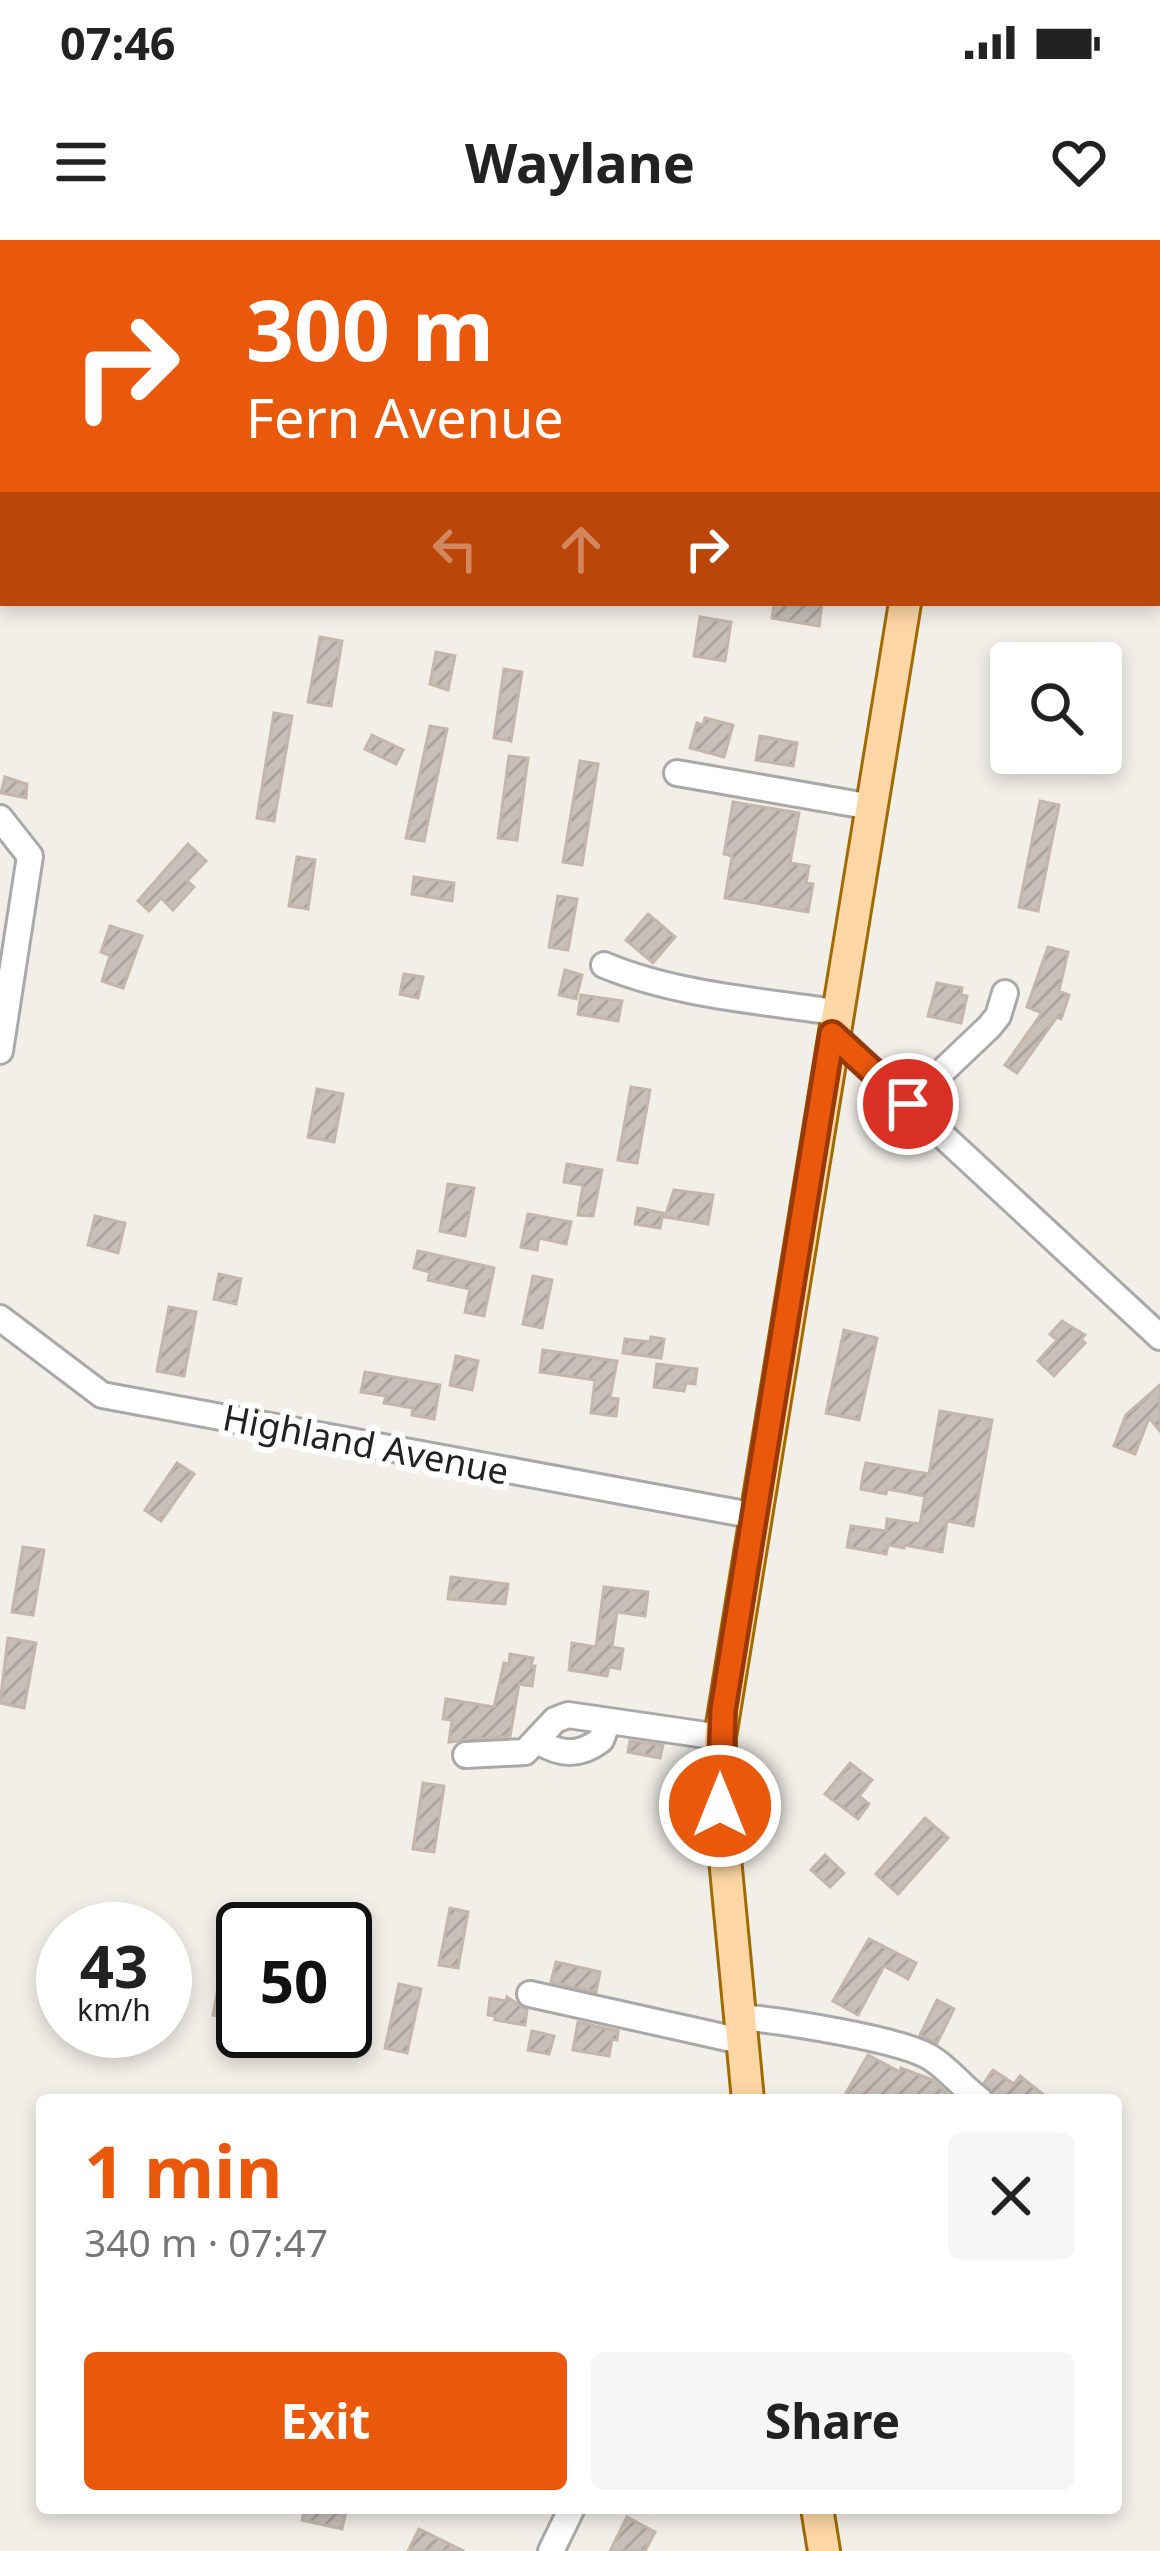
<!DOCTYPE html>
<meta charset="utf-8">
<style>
body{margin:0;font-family:"Noto Sans",sans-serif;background:#f6f6f6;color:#222;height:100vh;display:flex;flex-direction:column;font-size:45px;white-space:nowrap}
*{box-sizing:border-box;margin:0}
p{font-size:39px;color:#767676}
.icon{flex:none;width:66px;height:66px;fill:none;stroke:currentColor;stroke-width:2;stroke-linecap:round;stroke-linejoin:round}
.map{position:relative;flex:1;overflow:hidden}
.side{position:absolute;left:36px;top:1854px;width:1086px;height:420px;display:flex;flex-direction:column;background:#fff;border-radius:12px;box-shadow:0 6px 18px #0003}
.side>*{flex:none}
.banner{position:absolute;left:0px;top:0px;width:1161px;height:366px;box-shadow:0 6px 18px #0003;background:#ea580c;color:#fff;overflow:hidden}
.tools{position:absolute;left:990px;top:402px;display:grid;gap:24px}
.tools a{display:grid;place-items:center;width:132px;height:132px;border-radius:12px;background:#fff;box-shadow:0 6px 18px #0003;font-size:60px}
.speed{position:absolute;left:36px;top:1662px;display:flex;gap:24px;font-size:60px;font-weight:700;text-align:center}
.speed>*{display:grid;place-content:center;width:156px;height:156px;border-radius:50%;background:#fff;box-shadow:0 6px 18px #0003;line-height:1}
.speed small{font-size:30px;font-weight:400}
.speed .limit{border:6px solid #111;border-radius:18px;background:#fff;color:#111}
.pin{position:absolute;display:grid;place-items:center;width:102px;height:102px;color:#fff;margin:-51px;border:6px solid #fff;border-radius:50%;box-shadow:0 3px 12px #0007}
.me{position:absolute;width:132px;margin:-66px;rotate:0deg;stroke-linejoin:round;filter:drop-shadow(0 0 9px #0008)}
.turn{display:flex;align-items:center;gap:42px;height:252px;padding:0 48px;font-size:54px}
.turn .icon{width:156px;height:156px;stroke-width:2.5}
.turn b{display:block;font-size:84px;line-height:102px}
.lanes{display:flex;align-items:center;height:114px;padding:0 48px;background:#0003;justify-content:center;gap:60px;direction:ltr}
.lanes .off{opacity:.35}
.round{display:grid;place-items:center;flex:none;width:126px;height:126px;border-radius:12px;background:#f6f6f6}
.overview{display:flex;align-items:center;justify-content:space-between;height:204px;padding:0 48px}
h1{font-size:72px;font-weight:700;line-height:90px;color:#ea580c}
.cta{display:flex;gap:24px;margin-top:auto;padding:24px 48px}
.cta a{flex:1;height:138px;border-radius:12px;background:#ea580c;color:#fff;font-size:48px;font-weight:700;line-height:138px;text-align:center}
.cta a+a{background:#f6f6f6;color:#222}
.status{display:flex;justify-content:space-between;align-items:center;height:84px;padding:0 60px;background:#fff;direction:ltr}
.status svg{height:33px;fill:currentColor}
header{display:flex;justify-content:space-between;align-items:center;height:156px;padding:0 48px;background:#fff;font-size:54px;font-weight:700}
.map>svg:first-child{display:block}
.building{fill:url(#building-hatch);stroke:#c4b6ab;stroke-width:3}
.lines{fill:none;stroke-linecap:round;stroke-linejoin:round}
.minor-casing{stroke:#a9a9a9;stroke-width:30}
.major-casing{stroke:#a06b00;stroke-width:36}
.minor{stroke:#fff;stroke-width:24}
.major{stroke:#fcd6a4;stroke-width:30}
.route-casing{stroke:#983908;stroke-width:30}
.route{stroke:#ea580c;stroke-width:21}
.labels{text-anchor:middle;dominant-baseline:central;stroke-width:12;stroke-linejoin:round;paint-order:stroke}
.street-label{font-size:36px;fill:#222;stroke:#fff}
</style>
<div class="status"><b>07:46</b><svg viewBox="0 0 49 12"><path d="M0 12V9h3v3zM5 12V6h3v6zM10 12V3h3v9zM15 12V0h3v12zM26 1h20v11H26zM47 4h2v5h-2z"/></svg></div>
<header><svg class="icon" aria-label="menu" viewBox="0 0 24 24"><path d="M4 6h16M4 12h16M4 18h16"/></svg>Waylane<svg class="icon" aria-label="heart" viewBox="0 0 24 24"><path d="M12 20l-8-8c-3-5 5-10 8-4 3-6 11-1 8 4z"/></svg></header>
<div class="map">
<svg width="1160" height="2311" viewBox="0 0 1160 2311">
<defs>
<pattern id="building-hatch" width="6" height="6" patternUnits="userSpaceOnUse" patternTransform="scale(3)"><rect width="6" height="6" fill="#c7bfb8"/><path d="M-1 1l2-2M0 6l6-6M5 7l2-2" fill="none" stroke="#aba49e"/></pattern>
</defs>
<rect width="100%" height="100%" fill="#f2efe9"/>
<path class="building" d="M785 363H822L819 386 772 378 774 364Z
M700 377 731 382 725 421 694 416Z
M320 397 342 401 331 466 308 462Z
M436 412 455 416 448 450 430 444Z
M504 429 522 432 511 501 494 498Z
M274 473 292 476 274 581 257 578Z
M705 478 733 485 724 517 690 508 697 483 703 485Z
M430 486 447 489 424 601 406 598Z
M372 495 403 510 396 524 365 509Z
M760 496 797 503 793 526 756 520Z
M509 516 528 518 517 600 498 598Z
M580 521 598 524 582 625 563 622Z
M5 537 27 544 26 558 1 553Z
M1040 561 1059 565 1038 671 1019 667Z
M733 562 799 573 790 623 809 626 806 643 813 644 808 672 725 658 732 616 724 614Z
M188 604 206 621 187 641 194 647 173 670 161 658 149 671 138 661Z
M297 617 315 620 308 669 289 666Z
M414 637 454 643 452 661 412 654Z
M558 656 577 659 568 710 549 707Z
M648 674 675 697 653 723 626 700Z
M110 686 142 696 123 748 102 741 110 716 101 712Z
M1048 707 1068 712 1059 751 1069 755 1061 779 1057 777 1017 833 1005 825 1042 773 1027 767Z
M565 730 582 735 576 759 559 755Z
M404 734 423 737 418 758 400 754Z
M937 743 962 748 961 755 967 756 961 783 928 776Z
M581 755 622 761 618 781 578 774Z
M631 847 650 850 637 923 618 920Z
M317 849 343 854 334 902 308 897Z
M567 924 602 930 593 976 578 975 583 945 564 942Z
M448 944 474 948 465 996 440 991Z
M674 950 713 955 708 984 665 977Z
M638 968 663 973 660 988 635 984Z
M528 974 571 982 566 1004 539 998 537 1010 521 1007Z
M95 976 125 983 118 1013 88 1005Z
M418 1011 494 1028 484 1076 465 1072 470 1049 428 1040 430 1032 414 1028Z
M219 1034 241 1039 236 1064 214 1059Z
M533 1036 552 1040 542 1088 523 1084Z
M169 1067 196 1072 184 1136 157 1131Z
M1062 1081 1085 1095 1081 1099 1085 1103 1054 1136 1038 1121 1057 1100 1050 1094Z
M844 1090 877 1098 859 1180 826 1173Z
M651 1097 664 1099 661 1118 623 1113 625 1099 650 1102Z
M543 1110 617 1121 610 1158 618 1159 616 1176 591 1173 595 1140 540 1132Z
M456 1116 478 1121 472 1150 450 1145Z
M657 1124 697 1129 695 1144 686 1143 684 1151 654 1147Z
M365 1132 440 1145 434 1179 412 1175 413 1168 384 1163 386 1156 361 1152Z
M1160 1145V1191L1149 1178 1135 1214 1114 1206 1126 1175Z
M940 1171 992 1180 973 1286 947 1281 942 1312 904 1305V1308L888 1305 886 1314 847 1307 851 1286 886 1291 887 1279 920 1284 925 1256 887 1249 886 1254 861 1249 863 1235 866 1223 929 1234Z
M177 1223 194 1234 161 1281 145 1270Z
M23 1307 44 1310 33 1375 12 1372Z
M451 1337 508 1344 505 1364 448 1359Z
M604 1347 648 1352 645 1376 617 1372 612 1407 623 1409 620 1429 609 1427 607 1436 569 1430 572 1403 596 1407Z
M8 1398 36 1403 24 1468 0 1463Z
M510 1414 533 1418 531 1426H535L532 1446 519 1444 510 1496 449 1502 452 1480 443 1479 446 1459 494 1467 504 1423 509 1424Z
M630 1501 663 1505 660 1518 628 1512Z
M850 1523 872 1540 859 1556 869 1564 858 1579 825 1554Z
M423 1543 444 1546 434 1612 413 1609Z
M925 1578 948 1598 898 1654 876 1634Z
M825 1615 844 1633 830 1647 811 1630Z
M450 1668 468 1672 458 1728 439 1725Z
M869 1699 916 1723 908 1739 884 1726 858 1775 833 1761Z
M225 1711 243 1714 235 1779 213 1775Z
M556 1722 600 1732 596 1752 551 1742Z
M399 1744 421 1749 407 1813 385 1808Z
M507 1757 527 1770 525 1785 495 1780V1776L488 1775 490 1758 506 1761Z
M937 1760 954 1769 937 1803 920 1795Z
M578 1782 618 1791 617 1800 612 1799 609 1816 573 1810Z
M532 1791 554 1796 549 1814 528 1810Z
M868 1815 900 1832 901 1828 933 1840 954 1860H842Z
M993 1830 1014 1844 1020 1836 1050 1860H996L984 1843Z
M305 2268H347L342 2289 302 2280Z
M627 2277 655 2292 645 2311H610Z
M419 2289 464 2311H408Z"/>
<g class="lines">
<g class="minor-casing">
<path id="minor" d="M763 0 781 3
M677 533 872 567
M0 578 30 616 0 811
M604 725C676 755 760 761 836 772
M833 794 1160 1097
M908 864 989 787 998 776 1005 753
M0 1078 102 1155 756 1276
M538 1501C561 1516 580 1516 601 1500L608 1482
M466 1515 525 1512 555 1480 568 1475 720 1497
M530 1754 741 1801
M739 1777C777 1780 902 1799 931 1818 949 1829 963 1848 980 1860
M551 2311 572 2268"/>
</g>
<g class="major-casing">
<path id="major" d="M970 3 971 0
M748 1860 720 1566V1497L905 363
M817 2268 824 2311"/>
</g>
<use href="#minor" class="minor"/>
<use href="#major" class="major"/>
</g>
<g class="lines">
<g class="route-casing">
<path id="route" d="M720 1566 723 1470 832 794 908 864"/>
</g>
<use href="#route" class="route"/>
</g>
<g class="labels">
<g class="street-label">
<text transform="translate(366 1204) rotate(11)">Highland Avenue</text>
</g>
</g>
</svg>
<div class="tools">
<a><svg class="icon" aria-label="search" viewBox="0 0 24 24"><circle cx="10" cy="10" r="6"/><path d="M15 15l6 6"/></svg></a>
</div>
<div class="speed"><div>43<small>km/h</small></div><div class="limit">50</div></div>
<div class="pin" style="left:908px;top:864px;background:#d93025"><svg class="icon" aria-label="arrive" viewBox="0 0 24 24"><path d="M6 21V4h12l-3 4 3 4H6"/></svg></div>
<svg class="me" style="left:720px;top:1566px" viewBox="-20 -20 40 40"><circle r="17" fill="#ea580c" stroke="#fff" stroke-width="3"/><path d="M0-11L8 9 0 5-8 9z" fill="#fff"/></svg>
<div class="banner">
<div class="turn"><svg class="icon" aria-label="right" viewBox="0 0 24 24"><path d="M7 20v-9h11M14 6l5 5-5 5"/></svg><div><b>300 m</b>Fern Avenue</div></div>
<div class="lanes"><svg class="icon off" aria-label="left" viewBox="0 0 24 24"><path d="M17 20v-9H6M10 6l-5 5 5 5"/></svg><svg class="icon off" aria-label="ahead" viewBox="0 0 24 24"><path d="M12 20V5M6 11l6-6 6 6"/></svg><svg class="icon" aria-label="right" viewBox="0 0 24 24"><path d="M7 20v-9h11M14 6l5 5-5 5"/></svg></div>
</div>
<section class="side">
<div class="overview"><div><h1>1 min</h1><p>340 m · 07:47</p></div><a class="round"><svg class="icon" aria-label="close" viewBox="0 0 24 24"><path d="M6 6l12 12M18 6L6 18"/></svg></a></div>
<div class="cta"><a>Exit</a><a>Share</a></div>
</section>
</div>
